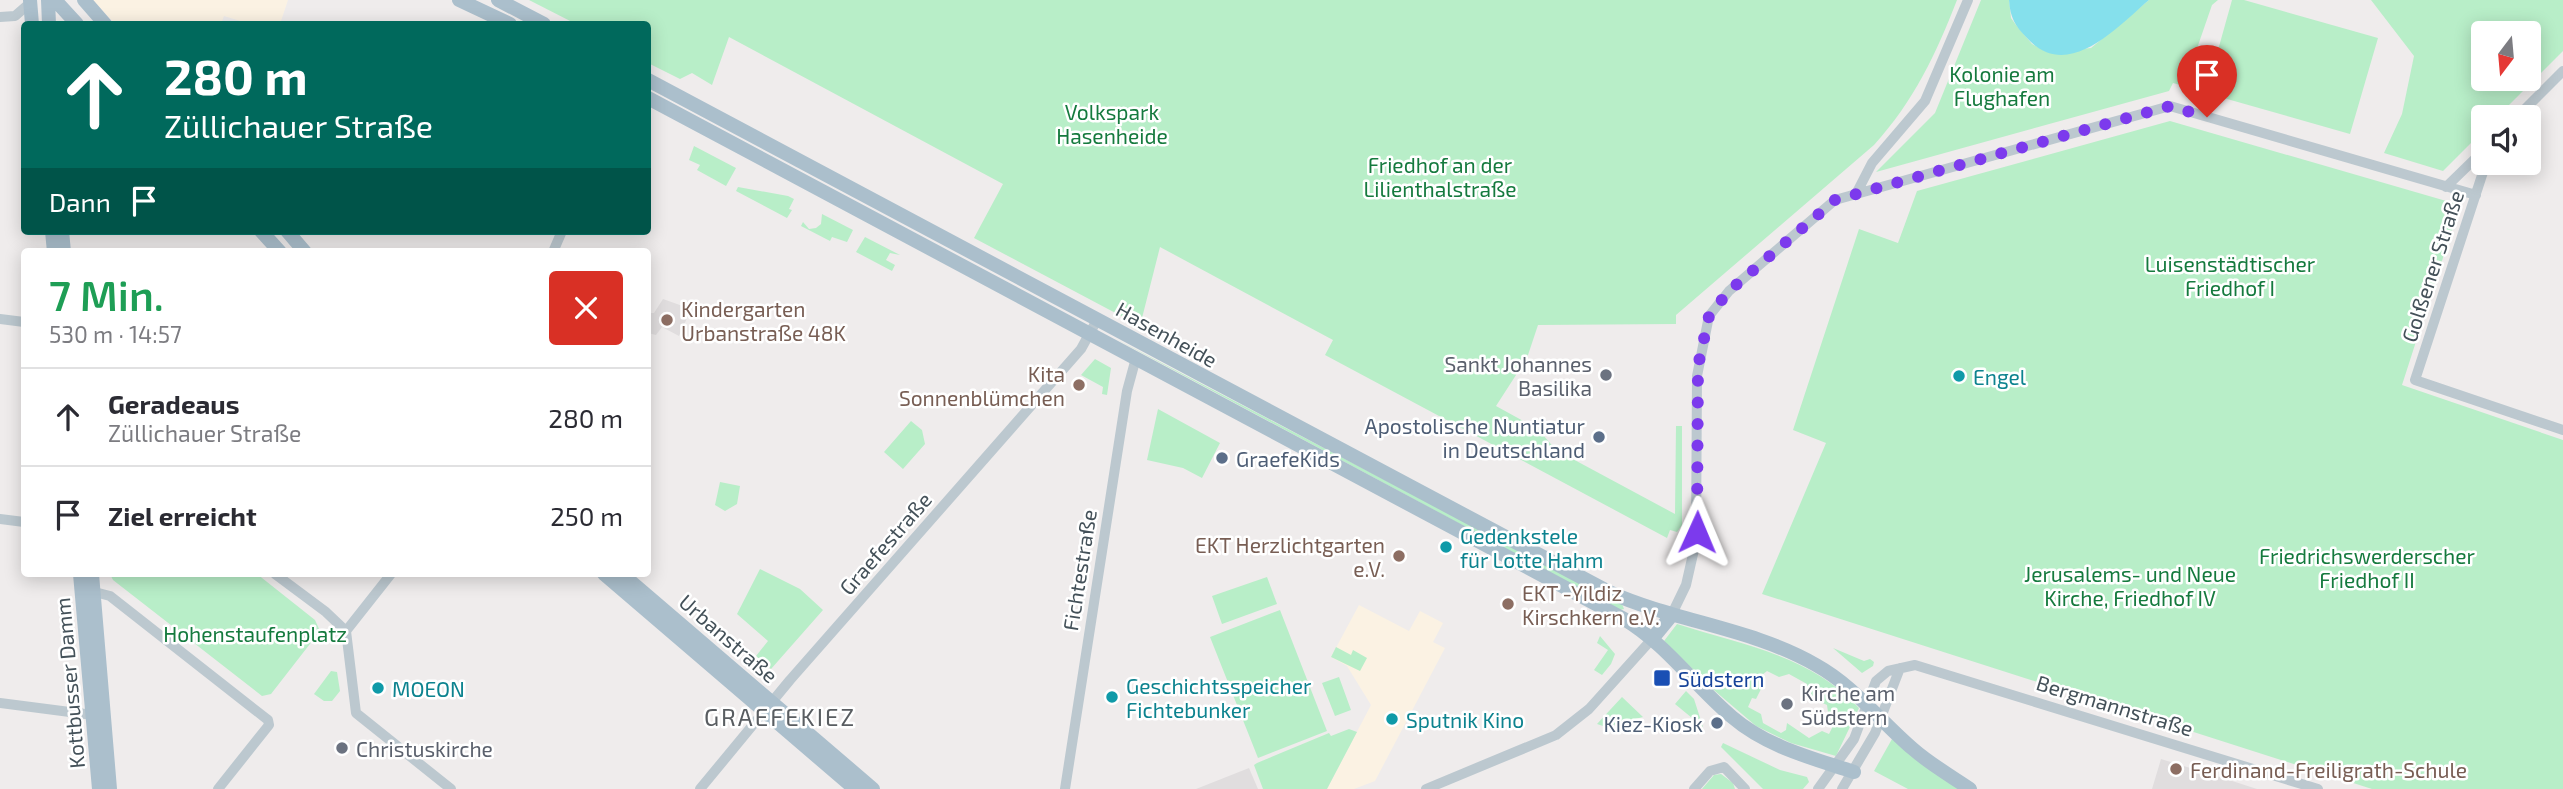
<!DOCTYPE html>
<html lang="de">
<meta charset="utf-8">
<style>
body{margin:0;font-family:"Exo 2",sans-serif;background:#f2f2f3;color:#2b2b33;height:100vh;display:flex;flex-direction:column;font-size:26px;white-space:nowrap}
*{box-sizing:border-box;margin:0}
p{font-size:23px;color:#7c7c81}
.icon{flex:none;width:38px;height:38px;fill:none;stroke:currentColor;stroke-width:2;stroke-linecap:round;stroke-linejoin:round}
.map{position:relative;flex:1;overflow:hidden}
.sheet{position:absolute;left:21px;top:248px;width:630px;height:329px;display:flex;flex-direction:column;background:#fff;border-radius:7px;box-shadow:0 4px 18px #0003}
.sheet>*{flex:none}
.banner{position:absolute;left:21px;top:21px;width:630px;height:214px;border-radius:7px;box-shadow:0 4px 18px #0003;background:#00695c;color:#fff;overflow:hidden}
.needle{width:46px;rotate:196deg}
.controls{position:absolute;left:2471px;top:21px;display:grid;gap:14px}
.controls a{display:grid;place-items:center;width:70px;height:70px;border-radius:7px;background:#fff;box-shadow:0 4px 18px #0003;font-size:35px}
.pin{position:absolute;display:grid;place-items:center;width:60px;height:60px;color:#fff;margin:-72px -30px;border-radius:50% 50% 50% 0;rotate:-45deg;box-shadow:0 0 7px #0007}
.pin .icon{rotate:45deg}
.me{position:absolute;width:77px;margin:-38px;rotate:1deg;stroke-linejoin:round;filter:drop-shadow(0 0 5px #0008)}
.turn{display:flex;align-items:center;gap:24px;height:147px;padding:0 28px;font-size:32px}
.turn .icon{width:91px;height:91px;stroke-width:2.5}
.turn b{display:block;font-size:49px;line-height:60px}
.then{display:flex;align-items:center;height:66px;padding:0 28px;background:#0003;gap:14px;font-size:26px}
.round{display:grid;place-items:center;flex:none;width:74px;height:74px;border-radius:7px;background:#f2f2f3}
.headline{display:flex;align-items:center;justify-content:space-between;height:119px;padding:0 28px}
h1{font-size:42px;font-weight:600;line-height:52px;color:#1e9e55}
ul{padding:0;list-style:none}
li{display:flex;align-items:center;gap:21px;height:98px;padding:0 28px;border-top:2px solid #e1e1e2}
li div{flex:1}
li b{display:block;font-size:26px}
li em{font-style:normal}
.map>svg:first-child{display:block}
.commercial{fill:#fbf2e3}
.education{fill:#e0ddde}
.green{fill:#b8eec8;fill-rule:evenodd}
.water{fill:#85e0ec}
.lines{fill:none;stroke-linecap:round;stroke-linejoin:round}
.minor{stroke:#bcc8cf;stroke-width:10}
.major{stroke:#abbfcc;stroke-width:14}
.route{stroke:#7c3aed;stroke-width:12;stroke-dasharray:0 21.6}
.education-dot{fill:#8d6e63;stroke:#fff;stroke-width:2.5}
.worship-dot{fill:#6b7280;stroke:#fff;stroke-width:2.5}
.culture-dot{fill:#0f9aa8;stroke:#fff;stroke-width:2.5}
.service-dot{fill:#5c6f8a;stroke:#fff;stroke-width:2.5}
.transit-dot{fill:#1a4fb4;stroke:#fff;stroke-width:2.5}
.labels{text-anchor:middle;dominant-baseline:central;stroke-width:5;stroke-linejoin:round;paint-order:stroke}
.park-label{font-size:21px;fill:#157a3e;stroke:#fff}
.street-label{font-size:21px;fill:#445159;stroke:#fff}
.education-label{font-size:21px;fill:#785e54;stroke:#fff;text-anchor:start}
.worship-label{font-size:21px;fill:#5b616d;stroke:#fff;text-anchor:start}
.culture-label{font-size:21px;fill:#0d838f;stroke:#fff;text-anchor:start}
.service-label{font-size:21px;fill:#4e5e75;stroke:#fff;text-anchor:end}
.transit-label{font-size:21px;fill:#164399;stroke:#fff;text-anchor:start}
.quarter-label{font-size:24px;letter-spacing:2px;fill:#595d61;stroke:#fff}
</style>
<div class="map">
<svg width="2563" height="789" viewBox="0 0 2563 789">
<rect width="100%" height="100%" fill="#efecec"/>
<path class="commercial" d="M93 0H288L280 24H250L224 16 221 24H115Z
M1359 605 1409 631 1420 611 1443 623 1433 642 1445 648 1375 781 1354 789H1327L1371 705 1347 666 1331 657Z"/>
<path class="education" d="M663 299 691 309 679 336 662 327 656 335 648 333V313H654Z
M2161 759 2226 779 2257 789H2152Z
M1249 768 1258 789H1196Z"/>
<path class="green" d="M529 0H1957C1936 54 1914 101 1874 145L1676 315V324L1538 325 1527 358 1496 406 1538 429 1556 450 1675 514 1676 426H1682V525L1677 532 1670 530 1667 538 1325 355 1333 340 1160 247 1140 326 974 238 1003 184 729 37 712 85 692 73 680 79 648 63V24H576Z
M1981 0H2009L2011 18 2016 25 2032 44 2047 52 2091 48 2149 0H2218L2212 5 2184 86 2173 83 2169 91 1876 172 1935 113Z
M2232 0H2244L2378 38 2350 134 2206 93Z
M2371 0H2563V51L2497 117H2483V131L2443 171 2384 153 2402 114 2414 56ZM2483 33H2529V79H2483Z
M2170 121 2460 205 2402 385 2563 440V789H2372L1762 594 1826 443 1793 430 1859 229 1898 243 1917 191Z
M694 146 736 168 726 186 697 170 700 165 689 160Z
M738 187 788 196 794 199 789 209 792 210 787 218 736 191Z
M822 214 853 230 847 242 832 237 830 241 801 226 803 222 809 229 816 228 821 224Z
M865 237 900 255 890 253 886 260 895 265 892 271 856 252Z
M1114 338 1622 604 1624 609 1620 610Z
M1095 359 1111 368 1107 395 1102 394 1103 387 1081 375Z
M1158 409 1220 443 1202 478 1183 468 1147 460Z
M911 421 922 430 925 444 903 469 884 452Z
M720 482 740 486 737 504 725 511 715 505Z
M760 569 800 589 823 610 771 669 756 656 768 641 737 614Z
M110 574H257L315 620 320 631 271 694 262 696 113 580Z
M1267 577 1277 604 1222 624 1212 596Z
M1280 610 1327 731 1258 758 1210 637Z
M1677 624C1743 645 1810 655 1859 708L1836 756 1791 743 1756 726 1715 691 1664 641ZM1767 671 1779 677 1789 674 1807 684 1808 689 1803 694 1827 705 1829 719 1835 722 1829 734 1822 731 1809 738 1787 723 1786 730 1781 733 1763 723 1761 714 1748 707 1752 698 1756 699 1765 681 1762 675Z
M1600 636 1615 654 1611 664 1602 675 1594 670 1608 650 1597 643Z
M1336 647 1351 655 1353 650 1367 658 1360 671 1331 657Z
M1833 648 1864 661 1870 659 1874 662 1873 666 1862 673Z
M331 671 337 672 340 691 332 701H324L314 694Z
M1339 677 1351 710 1335 716 1322 683Z
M1686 691 1694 699 1703 727 1675 704Z
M1622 697 1643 717 1615 724 1612 729 1597 724Z
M1349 729 1357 732 1327 789H1263L1254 765 1257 763 1329 733 1331 736Z
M1892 739 1959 789H1908L1874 771Z
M1723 743 1780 770 1807 777 1809 782 1803 789H1763L1721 747Z
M1721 774 1733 783 1735 789H1702L1714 775Z"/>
<path class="water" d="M2009 0H2149C2117 27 2068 83 2027 38 2015 26 2010 17 2009 0Z"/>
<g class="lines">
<path class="minor" d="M0 17 15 16 30 3
M2517 117 2563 71
M2486 163 2415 380 2563 430
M2446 187 2483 151
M1856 194 1872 163 1925 101 1968 0
M553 252 562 231
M0 319 24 322
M0 519 24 522
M275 574 326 612 346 631 356 713 451 789
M87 590 110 596 268 720 269 725 218 789
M1671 616 1686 585 1696 541 1697 376 1709 316 1729 291 1835 200 2170 106 2476 195
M346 631 391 574
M0 703 93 715
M700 789 790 680 1081 349 1097 320
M1065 789 1127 391 1136 358
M1426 789 1556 735 1589 709 1652 639
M1694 789 1710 771 1724 767 1745 789
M1818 789 1854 739 1876 681 1888 671 1915 665 2318 789
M1842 789 1875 733 1900 668"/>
<path class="major" d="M30 0 32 24
M48 0 49 24
M55 0 77 24
M84 0 105 24
M459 0 510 24
M498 0 544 24
M648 80 1609 592C1676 622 1752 628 1816 665 1854 686 1880 721 1913 749 1930 764 1951 776 1970 789
M648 98 1624 619C1666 644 1695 686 1732 717 1767 747 1812 758 1854 772
M52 231 54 252
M62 231 64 252
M261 231 280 252
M287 231 305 252
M80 574 99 789
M92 574 110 789
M604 574 855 789
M622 574 873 789
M1652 639 1671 616"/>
</g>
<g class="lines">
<path class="route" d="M1697 532 1698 366 1709 316 1729 291 1835 200 2170 106 2207 117"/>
</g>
<g class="education-dot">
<circle cx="667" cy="320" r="7"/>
<circle cx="1079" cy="385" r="7"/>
<circle cx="1399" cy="556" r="7"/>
<circle cx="1508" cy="604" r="7"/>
<circle cx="2176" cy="769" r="7"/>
</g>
<g class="worship-dot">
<circle cx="1606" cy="375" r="7"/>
<circle cx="1787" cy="704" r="7"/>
<circle cx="342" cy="748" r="7"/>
</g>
<g class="culture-dot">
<circle cx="1959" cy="376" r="7"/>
<circle cx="1446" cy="547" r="7"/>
<circle cx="378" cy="688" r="7"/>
<circle cx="1112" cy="697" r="7"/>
<circle cx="1392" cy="719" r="7"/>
</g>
<g class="service-dot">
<circle cx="1599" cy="437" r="7"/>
<circle cx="1222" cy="458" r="7"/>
<circle cx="1717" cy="723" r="7"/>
</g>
<rect class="transit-dot" x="1653" y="669" width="18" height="18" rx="3.5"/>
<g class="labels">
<g class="park-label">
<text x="2002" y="73">Kolonie am<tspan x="2002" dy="24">Flughafen</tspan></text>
<text x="1112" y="111">Volkspark<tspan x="1112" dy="24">Hasenheide</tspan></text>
<text x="1440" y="164">Friedhof an der<tspan x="1440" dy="24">Lilienthalstraße</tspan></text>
<text x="2230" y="263">Luisenstädtischer<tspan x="2230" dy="24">Friedhof I</tspan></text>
<text x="2367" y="555">Friedrichswerderscher<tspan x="2367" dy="24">Friedhof II</tspan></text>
<text x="2130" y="573">Jerusalems- und Neue<tspan x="2130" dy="24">Kirche, Friedhof IV</tspan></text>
<text x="255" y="633">Hohenstaufenplatz</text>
</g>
<g class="street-label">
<text transform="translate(2432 266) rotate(-72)">Golßener Straße</text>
<text transform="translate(1167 334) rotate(29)">Hasenheide</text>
<text transform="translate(885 543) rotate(-49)">Graefestraße</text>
<text transform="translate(1079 570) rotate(-81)">Fichtestraße</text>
<text transform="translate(729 638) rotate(41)">Urbanstraße</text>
<text transform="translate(69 683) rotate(-95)">Kottbusser Damm</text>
<text transform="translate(2115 705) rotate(17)">Bergmannstraße</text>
</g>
<g class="education-label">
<text x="681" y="308">Kindergarten<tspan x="681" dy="24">Urbanstraße 48K</tspan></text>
<text x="1065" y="373" text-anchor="end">Kita<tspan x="1065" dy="24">Sonnenblümchen</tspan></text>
<text x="1385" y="544" text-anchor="end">EKT Herzlichtgarten<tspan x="1385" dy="24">e.V.</tspan></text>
<text x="1522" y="592">EKT -Yildiz<tspan x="1522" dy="24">Kirschkern e.V.</tspan></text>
<text x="2190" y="769">Ferdinand-Freiligrath-Schule</text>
</g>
<g class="worship-label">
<text x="1592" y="363" text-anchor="end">Sankt Johannes<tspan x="1592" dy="24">Basilika</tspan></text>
<text x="1801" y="692">Kirche am<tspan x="1801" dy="24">Südstern</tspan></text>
<text x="356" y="748">Christuskirche</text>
</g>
<g class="culture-label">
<text x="1973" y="376">Engel</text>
<text x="1460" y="535">Gedenkstele<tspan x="1460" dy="24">für Lotte Hahm</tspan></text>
<text x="1126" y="685">Geschichtsspeicher<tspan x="1126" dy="24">Fichtebunker</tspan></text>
<text x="392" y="688">MOEON</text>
<text x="1406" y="719">Sputnik Kino</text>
</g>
<g class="service-label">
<text x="1585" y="425">Apostolische Nuntiatur<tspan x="1585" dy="24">in Deutschland</tspan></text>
<text x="1236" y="458" text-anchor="start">GraefeKids</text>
<text x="1703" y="723">Kiez-Kiosk</text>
</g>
<g class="transit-label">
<text x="1678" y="678">Südstern</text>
</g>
<g class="quarter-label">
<text x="780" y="716">GRAEFEKIEZ</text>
</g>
</g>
</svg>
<div class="controls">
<a><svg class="needle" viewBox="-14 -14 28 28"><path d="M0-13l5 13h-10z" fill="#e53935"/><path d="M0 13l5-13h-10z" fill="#7c7c81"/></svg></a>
<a><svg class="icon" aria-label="sound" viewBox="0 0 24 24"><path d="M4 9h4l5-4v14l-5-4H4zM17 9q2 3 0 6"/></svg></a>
</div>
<div class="pin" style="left:2207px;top:117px;background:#d93025"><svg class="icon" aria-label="arrive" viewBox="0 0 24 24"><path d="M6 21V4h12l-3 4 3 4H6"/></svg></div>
<svg class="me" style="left:1697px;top:532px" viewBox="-20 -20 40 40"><path d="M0-17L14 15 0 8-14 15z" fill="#7c3aed" stroke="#fff" stroke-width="4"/></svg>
<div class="banner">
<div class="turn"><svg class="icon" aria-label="ahead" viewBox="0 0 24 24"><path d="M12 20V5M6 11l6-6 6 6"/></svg><div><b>280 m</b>Züllichauer Straße</div></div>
<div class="then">Dann<svg class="icon" aria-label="arrive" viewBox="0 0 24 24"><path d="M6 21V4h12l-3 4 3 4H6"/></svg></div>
</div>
<section class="sheet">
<div class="headline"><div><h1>7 Min.</h1><p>530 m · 14:57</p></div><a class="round" style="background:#d93025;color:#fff"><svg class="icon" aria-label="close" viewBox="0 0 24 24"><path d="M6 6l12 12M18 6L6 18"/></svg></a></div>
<ul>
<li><svg class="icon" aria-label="ahead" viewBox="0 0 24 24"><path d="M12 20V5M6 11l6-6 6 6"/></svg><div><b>Geradeaus</b><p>Züllichauer Straße</p></div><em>280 m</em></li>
<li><svg class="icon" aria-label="arrive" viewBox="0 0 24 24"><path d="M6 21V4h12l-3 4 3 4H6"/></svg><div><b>Ziel erreicht</b></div><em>250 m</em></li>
</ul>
</section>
</div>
